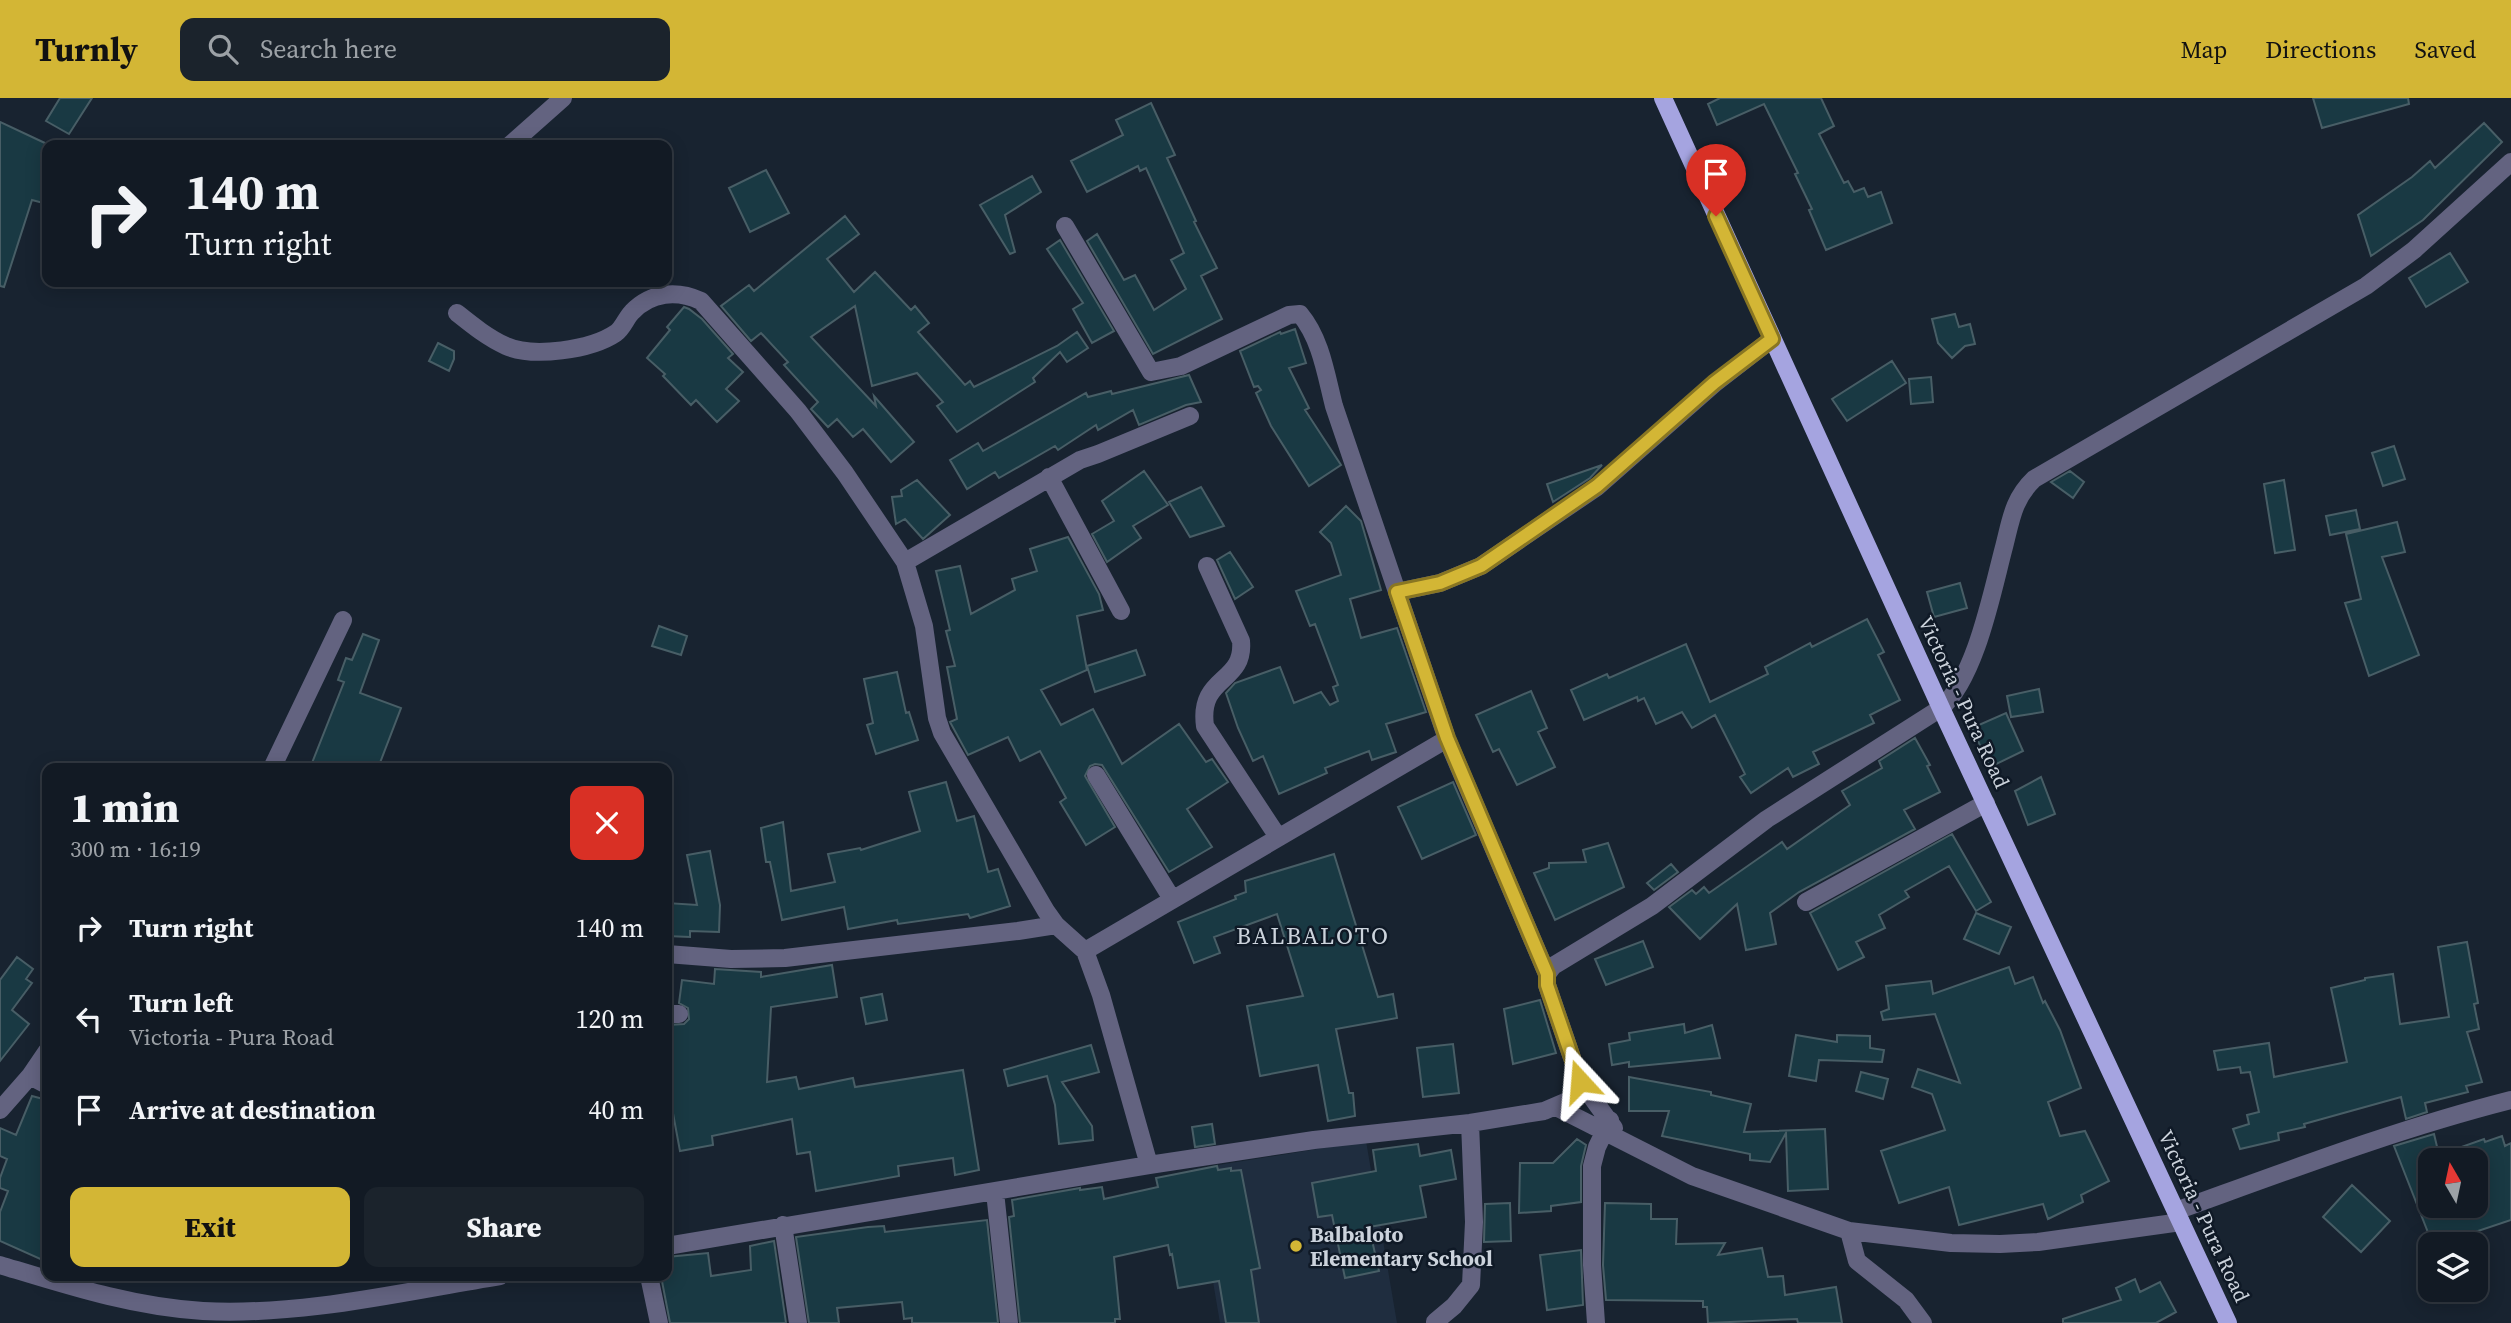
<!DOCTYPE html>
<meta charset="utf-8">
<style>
body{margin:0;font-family:"Source Serif 4",serif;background:#1b232c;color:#f1f3f6;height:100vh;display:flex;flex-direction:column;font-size:26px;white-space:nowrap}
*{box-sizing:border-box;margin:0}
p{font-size:23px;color:#9ca1a6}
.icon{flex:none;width:38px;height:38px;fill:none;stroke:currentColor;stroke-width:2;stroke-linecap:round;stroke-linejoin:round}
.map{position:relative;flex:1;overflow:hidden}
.panel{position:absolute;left:42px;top:665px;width:630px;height:518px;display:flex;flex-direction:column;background:#121a24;border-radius:14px;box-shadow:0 4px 18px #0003,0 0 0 2px #313841}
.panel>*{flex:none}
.top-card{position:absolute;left:42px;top:42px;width:630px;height:147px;border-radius:14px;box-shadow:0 4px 18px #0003,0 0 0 2px #313841;background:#121a24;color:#f1f3f6;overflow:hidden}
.needle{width:46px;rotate:351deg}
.controls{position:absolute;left:2418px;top:1050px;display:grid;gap:14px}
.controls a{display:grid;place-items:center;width:70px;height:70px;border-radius:14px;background:#121a24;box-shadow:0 4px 18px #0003,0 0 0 2px #313841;font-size:35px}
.pin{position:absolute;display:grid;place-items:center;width:60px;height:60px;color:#fff;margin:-72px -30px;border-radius:50% 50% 50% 0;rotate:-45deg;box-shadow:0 0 7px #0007}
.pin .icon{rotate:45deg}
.me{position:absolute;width:77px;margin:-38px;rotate:341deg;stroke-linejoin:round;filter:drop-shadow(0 0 5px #0008)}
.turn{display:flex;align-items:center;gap:24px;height:147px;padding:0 28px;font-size:32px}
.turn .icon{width:91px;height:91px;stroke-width:2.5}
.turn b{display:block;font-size:49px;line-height:60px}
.round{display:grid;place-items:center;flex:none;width:74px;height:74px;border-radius:14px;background:#1b232c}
.overview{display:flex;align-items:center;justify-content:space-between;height:119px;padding:0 28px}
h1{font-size:42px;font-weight:800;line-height:52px}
.action{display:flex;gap:14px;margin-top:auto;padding:14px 28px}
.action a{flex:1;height:80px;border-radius:14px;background:#d3b635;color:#111;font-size:28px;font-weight:800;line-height:80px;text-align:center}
.action a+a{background:#1b232c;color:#f1f3f6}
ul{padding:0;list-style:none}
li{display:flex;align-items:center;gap:21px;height:91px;padding:0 28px}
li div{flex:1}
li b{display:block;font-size:26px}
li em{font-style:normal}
header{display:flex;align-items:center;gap:42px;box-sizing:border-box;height:98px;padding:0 35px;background:#d3b635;color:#111}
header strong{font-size:33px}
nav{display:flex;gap:38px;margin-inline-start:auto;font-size:24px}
.search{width:490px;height:63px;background:#1b232c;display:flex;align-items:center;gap:18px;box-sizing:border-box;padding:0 24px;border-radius:14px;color:#9ca1a6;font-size:26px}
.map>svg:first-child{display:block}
.built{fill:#1f2d3f}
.building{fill:#193943;stroke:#485e66;stroke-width:2;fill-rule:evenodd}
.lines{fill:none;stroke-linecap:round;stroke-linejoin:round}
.minor{stroke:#636380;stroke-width:18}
.major{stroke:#a5a4e0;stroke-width:18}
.route-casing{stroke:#897622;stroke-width:18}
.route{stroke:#d3b635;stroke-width:12}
.poi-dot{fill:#d3b635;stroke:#0f1926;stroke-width:2.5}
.labels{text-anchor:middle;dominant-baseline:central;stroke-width:5;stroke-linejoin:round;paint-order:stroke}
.street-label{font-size:21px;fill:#ccd3dc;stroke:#0f1926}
.poi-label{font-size:21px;font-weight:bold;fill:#ccd3dc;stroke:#0f1926;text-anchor:start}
.quarter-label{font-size:24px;letter-spacing:2px;fill:#ccd3dc;stroke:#0f1926}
</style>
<header>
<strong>Turnly</strong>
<div class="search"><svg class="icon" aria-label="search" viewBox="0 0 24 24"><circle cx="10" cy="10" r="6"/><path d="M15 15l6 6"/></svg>Search here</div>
<nav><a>Map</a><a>Directions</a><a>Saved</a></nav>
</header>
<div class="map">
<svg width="2511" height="1225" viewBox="0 0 2511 1225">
<rect width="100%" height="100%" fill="#182330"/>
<path class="built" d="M1366 1043 1397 1225H1220L1194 1071Z"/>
<path class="building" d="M60 0H92L69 36 46 23Z
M1720 0H1821L1834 28 1819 36 1844 85 1848 83 1854 94 1864 90 1868 99 1881 94 1892 125 1826 152 1809 112 1812 111 1795 76 1798 75 1764 6 1717 27 1708 6Z
M2313 0H2408L2409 6 2322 30Z
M1151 5 1175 57 1167 60 1196 123 1194 124 1217 170 1201 178 1222 221 1153 256 1087 143 1097 136 1124 182 1135 177 1154 212 1186 191 1171 162 1184 155 1146 70 1140 73 1138 68 1087 94 1071 63 1123 37 1116 22Z
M0 24 47 46V106L32 102 4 189 0 188Z
M2484 25 2502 44 2423 122 2371 158 2358 117 2412 79 2430 63 2435 70Z
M766 72 789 115 750 134 729 90Z
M1032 78 1041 94 1005 117 1015 154 1010 156 980 107Z
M845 118 859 136 827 161 854 194 875 174 911 212 915 208 929 225 918 234 965 287 970 283 974 289 1057 248 1077 234 1088 250 1067 264 1060 254 1033 280 1035 284 957 334 937 308 943 304 917 275 872 288 855 208 811 239 876 308 874 298 914 344 891 364 863 331 853 339 837 321 828 329 811 311 818 304 784 267 788 264 761 235 751 243 721 208 749 187 754 193Z
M1060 142 1114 233 1092 245 1073 211 1083 205 1047 151Z
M2450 155 2468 184 2426 209 2409 180Z
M684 209 689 211 702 221 733 256 728 260 743 274 726 291 739 303 717 324 696 302 691 307 663 278 665 276 647 260 670 232 667 229Z
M1955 216 1959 229 1970 226 1975 246 1965 248 1952 260 1938 245 1932 221Z
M1295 231 1306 265 1289 270 1309 310 1305 312 1341 367 1309 388 1271 328 1256 295 1261 292 1258 288 1254 289 1240 253 1280 234 1281 236Z
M438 245 454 253V261L449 273 429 263Z
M1892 263 1906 285 1847 323 1832 301Z
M1189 277 1201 304 1186 307 1139 327 1133 312 1098 332 1096 327 1058 352 1055 348 999 380 995 374 967 391 950 362 978 345 983 353 1086 295 1088 299 1111 293 1112 296Z
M1931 279 1933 304 1911 306 1909 281Z
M2394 348 2405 381 2383 388 2372 355Z
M1602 367 1590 380 1553 404 1547 386Z
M1144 373 1168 407 1133 428 1141 440 1107 464 1092 436 1114 423 1102 403Z
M2070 373 2084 384 2073 400 2051 384Z
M917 382 950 417 923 441 905 421 896 426 892 399 902 398 901 392Z
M2284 382 2295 452 2275 455 2264 386Z
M1201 389 1224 428 1190 439 1169 404Z
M1346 408 1361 423 1381 492 1350 501 1361 540 1397 530 1426 614 1386 626 1396 654 1372 662 1369 653 1325 670 1327 675 1279 696 1263 658 1253 663 1238 630 1226 595 1235 585 1280 569 1294 605 1321 594 1330 607 1338 603 1333 589 1338 587 1315 526 1310 528 1296 493 1341 477 1331 445 1320 434Z
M2356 412 2360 431 2330 437 2326 418Z
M2397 424 2405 454 2382 459 2419 557 2369 578 2345 505 2361 501 2346 436Z
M1068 439 1099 496 1103 512 1077 518 1087 572 1041 592 1061 627 1093 611 1122 666 1179 626 1206 664 1212 661 1228 684 1187 711 1212 749 1169 774 1102 667 1095 666 1090 668 1085 678 1115 729 1086 747 1060 704 1066 700 1040 653 1020 663 1008 639 968 657 950 624 957 621 947 569 955 568 946 533 950 532 936 473 960 468 971 516 1015 492 1012 481 1037 473 1030 451Z
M1230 454 1253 489 1235 501 1217 462Z
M1960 485 1967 510 1934 519 1927 494Z
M1867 521 1884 554 1878 557 1900 602 1870 617 1874 625 1813 654 1819 666 1793 679 1788 670 1751 695 1740 679 1745 676 1715 617 1692 630 1682 614 1656 626 1644 600 1638 603 1637 599 1584 622 1571 592 1607 576 1609 580 1686 546 1710 604 1768 576 1765 569 1810 545 1812 549Z
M659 528 687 538 681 557 652 548Z
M363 536 379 542 360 595 401 610 378 670H310L344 584 338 582 346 560 352 562Z
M1136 552 1145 577 1095 594 1087 568Z
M897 574 906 615 909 614 918 642 876 656 867 627 873 625 864 581Z
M2039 591 2043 614 2011 619 2007 598Z
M1531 593 1547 630 1538 634 1555 669 1517 687 1499 651 1493 654 1476 617Z
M2006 615 2023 653 1990 669 1972 630Z
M1915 640 1930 667 1927 668 1940 694 1904 712 1915 731 1799 794 1770 815 1776 846 1746 852 1737 806 1700 841 1669 809 1692 792 1696 796 1704 789 1709 795 1782 744 1787 751 1850 707 1842 693 1882 670 1879 663Z
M2041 679 2055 716 2028 727 2015 693Z
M946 684 957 723 974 718 988 774 998 771 1010 808 970 820 968 816 898 826 897 822 848 831 844 809 782 822 770 764H766L761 730 783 724 791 793 835 784 828 756 860 750 861 752 920 733 909 694Z
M1453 684 1476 737 1422 761 1398 709Z
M1952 736 1991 804 1976 813 1949 768 1905 793 1909 799 1879 817 1885 830 1856 844 1864 859 1838 872 1810 815Z
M1608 745 1624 789 1555 822 1534 775 1549 770V765L1586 764 1583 752Z
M710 753 720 807 719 834 690 833V839L667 838V805L697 807 687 757Z
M1334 756 1378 899 1393 896 1397 920 1336 931 1349 995H1353L1355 1018 1328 1023 1318 967 1260 978 1247 908 1303 898 1277 816 1214 839 1220 855 1194 865 1178 824 1236 801 1235 798 1246 794 1245 783Z
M1671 766 1678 774 1654 792 1647 785Z
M1976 815 2011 829 1999 856 1964 841Z
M1643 843 1653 869 1606 887 1595 861Z
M2467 844 2478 905 2474 906 2479 931 2467 934 2482 984 2466 988 2468 994 2425 1005 2427 1014 2406 1021 2401 999 2304 1026 2305 1029 2278 1035 2279 1042 2240 1051 2233 1031 2249 1026 2247 1017 2259 1014 2250 974 2241 975 2240 969 2218 972 2214 953 2269 945 2274 979 2347 964 2331 890 2365 882V880L2393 876 2400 926 2449 919 2438 849Z
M17 859 33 871 26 881 32 885 12 912 29 926 0 963V882Z
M832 867 837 899 771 909 767 984 796 979 799 991 853 980 855 989 963 972 979 1072 955 1077 953 1060 898 1068 899 1078 816 1093 810 1054 797 1056 792 1021 712 1038 713 1047 680 1053 672 1010 667 1011V927L684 926 689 921 688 910 679 905 682 882 714 886 715 871 761 874V879Z
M2009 869 2015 886 2033 879 2043 905 2045 903 2060 932 2081 990 2048 1004 2060 1038 2085 1033 2109 1083 2081 1097 2083 1104 2048 1121 2043 1106 1959 1127 1949 1089 1899 1105 1881 1053 1945 1032 1932 996 1912 989 1918 971 1960 985 1935 916 1883 922 1881 914 1889 911 1886 888 1931 883 1933 896Z
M882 896 887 922 866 926 861 900Z
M1540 902 1556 955 1513 966 1504 911Z
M1684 926 1685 935 1712 927 1720 960 1629 969V964L1612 967 1609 946 1630 942 1629 935Z
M1796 937 1837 944V937L1870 938V950L1884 952 1882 964 1819 962 1816 983 1789 978Z
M1453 946 1459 995 1423 999 1417 950Z
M1091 947 1099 974 1062 984 1092 1028 1093 1042 1059 1046 1055 1007 1047 978 1008 988 1004 972Z
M1861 974 1888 981 1883 1001 1856 993Z
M1629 979 1711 994V997L1751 1006 1744 1034 1825 1031 1828 1091 1788 1093 1786 1035 1770 1064 1750 1062V1056L1662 1038 1669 1013H1629Z
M32 998 47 1002V1164L0 1143V1114L8 1093 0 1090V1080L7 1061 0 1058V1030L16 1037Z
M1212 1026 1215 1046 1195 1049 1192 1029Z
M2434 1036 2439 1057 2484 1041 2485 1044 2502 1038 2505 1048 2511 1045V1122L2460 1139 2457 1134 2431 1142 2394 1048ZM2431 1062H2476V1108H2431Z
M1577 1041 1586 1047 1581 1068V1104L1551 1108V1113L1519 1115 1520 1065H1553Z
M1418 1046 1420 1058 1451 1052 1456 1081 1420 1088 1426 1119 1369 1129 1379 1173 1345 1180 1332 1117 1318 1119 1312 1085 1376 1073 1373 1052Z
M1217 1068 1218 1072 1231 1070V1073L1241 1072 1260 1170 1251 1172 1259 1225H1226L1219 1183 1178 1190 1172 1156 1170 1157 1168 1147 1114 1159 1120 1221H1115V1225H1020L1009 1119 1014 1118 1012 1102 1080 1090V1092L1102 1089 1104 1101 1158 1089 1156 1080Z
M2352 1087 2390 1123 2361 1154 2323 1119Z
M1510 1105 1511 1143 1484 1144 1485 1106Z
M1605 1105 1651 1106V1121H1677L1676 1146 1725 1145 1718 1157 1762 1150 1768 1179 1783 1178 1785 1197 1836 1189 1842 1225H1798L1797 1221 1708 1225 1707 1209H1703V1203L1606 1202 1603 1167Z
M987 1122 998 1225H912V1220L904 1221 902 1204 837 1210 839 1225H809L796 1139 868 1129 884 1128 885 1134Z
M774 1143 786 1225H670L661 1178H667V1159L708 1155 711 1178 751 1172 750 1148Z
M1581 1152 1583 1207 1547 1212 1540 1157Z
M2135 1181 2140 1194 2160 1184 2176 1214 2156 1225H2063V1221L2121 1202 2116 1190Z"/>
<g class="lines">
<path class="minor" d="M510 47 563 0
M1065 128 1151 274 1181 268 1289 217 1300 216C1321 241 1326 277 1334 308L1447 641
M457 215C472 227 488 240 506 248 533 260 591 252 616 235 623 230 626 220 632 214 651 194 677 192 701 203L798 313 845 375 905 464 924 528 937 620 942 635 1046 813 1056 827 1085 853
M1049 379 1121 513
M905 464 1080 362 1098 356 1190 318
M1207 468 1241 543C1245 586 1198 577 1205 628L1278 739
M1397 494 1440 485 1481 468 1597 389 1714 286 1772 241
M272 670 343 522
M1096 677 1172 801
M1806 804 1986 705
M667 856 731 861 785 860 1018 833 1056 827
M1547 876 1553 868 1652 808 1767 721 1941 610C1976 579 1992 494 2004 449 2011 422 2013 401 2034 381L2366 188 2414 152 2511 64
M667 916H679
M30 978 47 953
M1580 983 1614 1030
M1556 1009 1692 1078 1849 1133 1951 1145 2000 1146 2038 1144 2181 1124
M0 1012 30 978 47 987
M995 1094 1009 1225
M2176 1113C2287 1073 2397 1031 2511 1002
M783 1127 798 1225
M1849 1133 1857 1163 1906 1202 1923 1225
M667 1148 1149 1067 1314 1042 1470 1025 1544 1013 1572 1001 1580 990V983L1547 887V876L1447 641 1085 853 1101 897 1149 1067
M0 1167C66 1187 133 1209 203 1213 303 1218 402 1194 500 1178
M649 1178 659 1225
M1435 1224 1454 1208 1471 1187 1474 1124 1470 1025
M1596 1225 1592 1167V1068L1597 1049 1610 1022"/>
<path class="major" d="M1663 0 1941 610 2228 1225"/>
</g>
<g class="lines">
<g class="route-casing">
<path id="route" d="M1580 983 1547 887V876L1447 640 1397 494 1440 485 1481 468 1597 388 1714 285 1772 241 1716 118"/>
</g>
<use href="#route" class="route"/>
</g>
<circle class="poi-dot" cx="1296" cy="1148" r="7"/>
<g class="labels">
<g class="street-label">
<text transform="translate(1964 604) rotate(65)">Victoria - Pura Road</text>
<text transform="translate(2204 1118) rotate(65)">Victoria - Pura Road</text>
</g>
<g class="poi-label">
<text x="1310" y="1136">Balbaloto<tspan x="1310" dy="24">Elementary School</tspan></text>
</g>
<g class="quarter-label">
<text x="1313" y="837">BALBALOTO</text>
</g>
</g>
</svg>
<div class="controls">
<a><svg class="needle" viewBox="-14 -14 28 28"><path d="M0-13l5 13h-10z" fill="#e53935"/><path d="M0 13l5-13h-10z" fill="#9ca1a6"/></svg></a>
<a><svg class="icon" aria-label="layers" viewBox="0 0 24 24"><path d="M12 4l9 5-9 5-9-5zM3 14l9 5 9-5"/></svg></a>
</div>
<div class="pin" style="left:1716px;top:118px;background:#d93025"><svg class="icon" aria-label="arrive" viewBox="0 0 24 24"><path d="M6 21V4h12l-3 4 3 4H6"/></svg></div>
<svg class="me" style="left:1580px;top:983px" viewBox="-20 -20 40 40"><path d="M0-17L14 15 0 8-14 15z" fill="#d3b635" stroke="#fff" stroke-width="4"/></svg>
<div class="top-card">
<div class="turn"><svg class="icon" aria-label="right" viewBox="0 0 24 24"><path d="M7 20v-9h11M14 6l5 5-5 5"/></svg><div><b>140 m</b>Turn right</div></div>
</div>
<section class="panel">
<div class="overview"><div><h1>1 min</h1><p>300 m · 16:19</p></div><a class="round" style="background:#d93025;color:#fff"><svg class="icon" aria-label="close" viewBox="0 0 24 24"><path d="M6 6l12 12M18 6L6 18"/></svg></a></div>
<ul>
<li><svg class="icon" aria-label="right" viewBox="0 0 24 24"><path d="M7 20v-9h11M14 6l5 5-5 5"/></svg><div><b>Turn right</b></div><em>140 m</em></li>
<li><svg class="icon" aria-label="left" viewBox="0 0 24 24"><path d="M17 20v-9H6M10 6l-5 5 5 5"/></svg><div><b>Turn left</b><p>Victoria - Pura Road</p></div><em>120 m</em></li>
<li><svg class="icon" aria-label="arrive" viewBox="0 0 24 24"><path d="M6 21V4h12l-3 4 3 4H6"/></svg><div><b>Arrive at destination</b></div><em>40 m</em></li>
</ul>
<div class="action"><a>Exit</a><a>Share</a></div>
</section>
</div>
